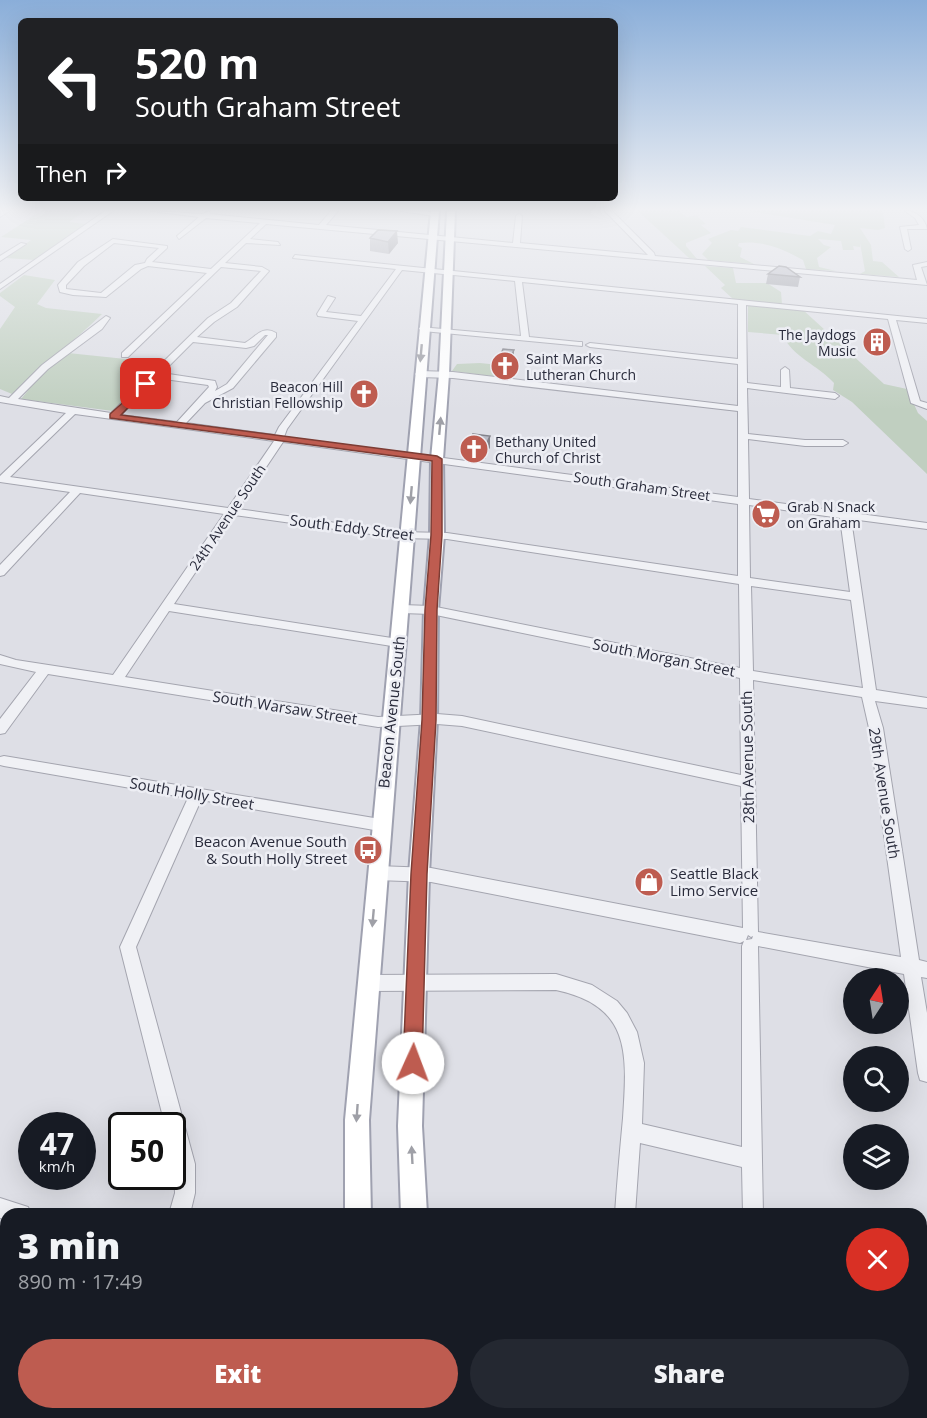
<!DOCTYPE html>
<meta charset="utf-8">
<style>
body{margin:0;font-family:"Open Sans",sans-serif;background:#242831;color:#f1f3f6;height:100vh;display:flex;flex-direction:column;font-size:22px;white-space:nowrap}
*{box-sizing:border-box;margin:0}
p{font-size:20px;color:#9ea1a6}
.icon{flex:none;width:33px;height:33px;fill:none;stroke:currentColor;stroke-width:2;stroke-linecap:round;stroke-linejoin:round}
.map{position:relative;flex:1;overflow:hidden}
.drawer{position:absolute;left:0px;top:1208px;width:927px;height:212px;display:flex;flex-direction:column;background:#171b24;border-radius:18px 18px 0 0;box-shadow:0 6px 24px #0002}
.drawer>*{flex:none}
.top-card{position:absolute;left:18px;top:18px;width:600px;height:183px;border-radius:9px;box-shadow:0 6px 24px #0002;background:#202124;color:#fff;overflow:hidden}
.needle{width:39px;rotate:12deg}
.fabs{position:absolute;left:843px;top:968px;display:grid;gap:12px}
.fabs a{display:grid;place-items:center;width:66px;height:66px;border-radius:50%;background:#171b24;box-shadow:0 6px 24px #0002;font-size:30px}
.speed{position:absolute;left:18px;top:1112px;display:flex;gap:12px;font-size:30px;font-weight:700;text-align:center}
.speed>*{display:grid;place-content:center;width:78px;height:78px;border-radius:50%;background:#171b24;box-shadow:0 6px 24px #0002;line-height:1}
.speed small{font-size:15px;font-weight:400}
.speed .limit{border:3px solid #111;border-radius:9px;background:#fff;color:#111}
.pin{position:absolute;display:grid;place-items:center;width:51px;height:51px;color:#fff;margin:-26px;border-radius:12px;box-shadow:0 3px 9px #0006}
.me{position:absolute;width:66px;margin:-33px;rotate:2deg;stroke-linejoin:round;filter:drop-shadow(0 0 4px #0008)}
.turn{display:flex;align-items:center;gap:21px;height:126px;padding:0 18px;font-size:27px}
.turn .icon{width:78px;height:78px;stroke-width:2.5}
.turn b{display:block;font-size:42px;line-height:51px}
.then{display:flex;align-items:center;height:57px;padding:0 18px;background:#0003;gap:12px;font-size:22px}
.round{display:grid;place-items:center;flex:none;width:63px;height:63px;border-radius:32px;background:#242831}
.overview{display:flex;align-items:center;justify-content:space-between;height:102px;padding:0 18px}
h1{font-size:36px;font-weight:800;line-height:45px}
.primary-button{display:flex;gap:12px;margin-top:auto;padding:12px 18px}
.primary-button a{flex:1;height:69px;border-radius:36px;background:#be5c50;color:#fff;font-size:24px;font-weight:800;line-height:69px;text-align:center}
.primary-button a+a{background:#242831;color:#f1f3f6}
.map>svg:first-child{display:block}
.green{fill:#c0cfc0}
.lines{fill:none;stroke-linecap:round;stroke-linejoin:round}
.minor-casing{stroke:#a4a5af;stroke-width:2}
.major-casing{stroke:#9fa1b0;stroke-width:4}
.minor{fill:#f0f1f5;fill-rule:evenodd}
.major{fill:#fff;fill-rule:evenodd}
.wall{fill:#9fa0a9}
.shaded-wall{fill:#82828a}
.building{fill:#b9bac5;stroke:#82828a;stroke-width:1.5}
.oneway{fill:#9fa0a7}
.route{fill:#be5c50;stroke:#7c3c34;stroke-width:1.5}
.labels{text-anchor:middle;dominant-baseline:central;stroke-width:5;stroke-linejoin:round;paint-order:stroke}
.far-poi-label{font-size:14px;fill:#292b3b;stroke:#edeef4;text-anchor:start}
.far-street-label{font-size:14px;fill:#292b3b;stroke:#edeef4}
.street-label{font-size:15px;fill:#292b3b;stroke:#edeef4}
.poi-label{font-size:15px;fill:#292b3b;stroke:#edeef4;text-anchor:end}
</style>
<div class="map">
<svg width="927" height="1418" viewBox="0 0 927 1418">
<rect width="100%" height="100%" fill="#dedfe6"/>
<path class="green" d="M41 211H85L69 222 87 224 35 260 6 258 31 240 1 237Z
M638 211H679L686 217 700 215 698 217 706 224 701 225 711 233 686 243V246L697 259 689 258Z
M748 211H883L885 228 878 230 860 228 871 245 873 261 882 262 899 277 860 274 865 271 860 243V247L853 246 854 250H843L841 241 818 239 824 245 831 247 817 258 819 267 836 271 806 269 803 260C783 249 763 240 739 243L738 246 742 248 740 257 754 264 708 260 702 254 712 243 708 239 731 230 738 231 741 227 810 236 818 231 831 234 835 225Z
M705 266 733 268 736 283H767L781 292 782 304 733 299 721 288 725 285Z
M24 275 55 280 37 304 46 308 102 314C73 343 40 366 12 394L0 389V329L15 307 0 296V293Z
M748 304 802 309 884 384 907 389 918 413 927 421V474L852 402 833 390 834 383C818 365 792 357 783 335L748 332Z
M68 353 164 363 113 411 21 399 39 377Z
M480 363 499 365 496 374 508 375 507 378 452 371 457 364Z"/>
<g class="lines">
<g class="minor-casing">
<path id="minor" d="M9 211 0 217 1 211Z
M105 211H113L0 289V284Z
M151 211 203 214 209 211 210 214 319 225 331 211H338L326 225 513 243 516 216 519 214 522 216 520 243 648 255 605 211H612L654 253 655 256 917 280 913 265 927 262V266L921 267 927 285 266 224 250 239 278 242 280 245 246 243 225 263 262 267 269 271 237 307 214 322 197 337 245 343C256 337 262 325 276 333V337L233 388 205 403 186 423 275 435 279 427 358 321 318 316 317 314 328 296 335 298 326 312 361 316 396 269 293 258 295 255 927 319V323L896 320 920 401 927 403V409L911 403 888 319 746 305 747 383 781 387V370L785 367 789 370 790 388 835 393 839 396 835 399 747 388 748 434 805 440H843L848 443 843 446H805L748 439 749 499 927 523V529L851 519 876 690 927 698V708L875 701 883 728 919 960 927 962V978L921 977 927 1013V1082L920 1080 918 1073 904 974 758 946 763 1214H743L742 1167 640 1143 635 1214H615C617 1182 620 1150 623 1118 627 1055 632 1006 556 990L368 991 362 989 359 983 362 977 368 975 556 974 592 985 617 1001 627 1013 637 1032 644 1063 642 1124 742 1147V946L744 941 740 943 431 882 377 880 371 878 369 873 371 868 377 866 431 868 743 928 741 786 462 726 437 724 378 727 48 674 5 733 0 734V719L36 672 0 664V655L16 660 113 675 224 514 80 493 4 575 0 576V565L70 492 0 482V476L66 413 0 402V396L9 398 42 365 106 316 110 318 102 329 48 369 18 399 111 413 208 318 231 303 261 271 221 267 128 357H122V353L207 273 148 266 141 269 106 297 73 295 60 292 58 285 78 262 113 239 167 246V248L152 262 211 269 260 223 206 218 179 239 177 236 199 217ZM114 243 159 248 147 259 145 263 135 265 101 293 66 289V285L84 266ZM402 270 515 281 521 336 420 327 419 329 423 331 582 346V342H579L529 337 522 282 738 304V359L590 343 586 345 590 347 738 364V406L453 372 419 371 415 374 419 377 453 378 738 411V497L284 437 287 429ZM265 335H268L227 384 215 391 217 387 215 381 162 373 193 342 246 348 254 346ZM157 378 208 385 209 387 177 422 121 415ZM75 414 274 441 228 508 10 477ZM283 442 738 504V576L447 533 399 532 238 509ZM749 505 840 518 850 592 750 578ZM234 515 399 538 447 539 739 584 740 668 431 606 402 605 396 609 402 613 431 614 740 678 741 775 462 716 437 714 378 717 125 677 169 611 398 647 402 646 404 643 398 639 174 604ZM751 586 851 600 863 688 753 671ZM753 680 862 697 869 728 901 957 758 932ZM748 935 751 937 753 936 752 939 746 940Z
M401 211H426L437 214 434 216Z
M905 211C917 211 925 219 927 229H907L911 249 908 251 905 249 900 227 919 225 915 218Z
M21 243 26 244 0 261V256Z
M4 756 380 819 385 821 388 825 385 829 380 831 201 800 136 947 195 1164V1193L190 1214H169L175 1193 172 1125H165L120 947 188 798 4 766 0 765V757Z
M0 1198 28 1207 31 1214H6V1220L0 1218Z
M599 1413H623L622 1418H598Z
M741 1413H765V1418H741Z"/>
</g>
<g class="major-casing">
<path id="major" d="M431 211H439L369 1120 371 1214H345V1120Z
M447 211H455L449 374 443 459 444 535 438 610 437 720 429 874 422 1126 427 1214H401L398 1126 409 874 421 720 424 610 430 535 431 459 439 374Z
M364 1413H392L393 1418H365Z
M431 1413H459L460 1418H432Z"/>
</g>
<use href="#minor" class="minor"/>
<use href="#major" class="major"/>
</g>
<path class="wall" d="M370 238 398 243 389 254 370 251Z
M768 274 800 277 798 287 766 284Z
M514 350V361L507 375 497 374V363Z
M473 434 490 447 485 459 475 457 473 445Z"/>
<path class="shaded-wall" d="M397 231 398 243 389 254 388 242Z
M514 350V361L507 375V364Z
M490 436V447L485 459V447Z"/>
<path class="building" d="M378 230 397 231 388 242 370 238Z
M779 266 786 267 800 277 768 274Z
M503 349 514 350 507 364 497 363Z
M473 434 490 436 485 447 475 446Z"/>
<defs><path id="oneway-solid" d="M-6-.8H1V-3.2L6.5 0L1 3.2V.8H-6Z" transform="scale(1.5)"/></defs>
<g class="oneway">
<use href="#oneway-solid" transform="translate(421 353) rotate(95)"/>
<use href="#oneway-solid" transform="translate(440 426) rotate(-85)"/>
<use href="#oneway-solid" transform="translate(411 495) rotate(95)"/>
<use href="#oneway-solid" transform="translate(373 918) rotate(95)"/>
<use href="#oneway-solid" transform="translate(357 1113) rotate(94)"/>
<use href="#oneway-solid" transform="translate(412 1155) rotate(-93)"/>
</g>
<linearGradient id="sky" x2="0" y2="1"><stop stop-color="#8aaed9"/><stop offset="0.51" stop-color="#f0f1f4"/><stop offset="1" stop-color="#f0f1f4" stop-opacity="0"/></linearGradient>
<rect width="927" height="410" fill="url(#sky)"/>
<path class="route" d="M146 382 150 384 149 386 121 415 437 456 442 459V535L437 610 436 720 427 874 422 1063 419 1069 413 1072 406 1069 403 1063 411 874 422 720 425 610 431 535 432 461 110 418V414Z"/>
<defs>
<g id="building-disc" transform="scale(1.5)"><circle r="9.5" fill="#be5c50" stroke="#edeef4"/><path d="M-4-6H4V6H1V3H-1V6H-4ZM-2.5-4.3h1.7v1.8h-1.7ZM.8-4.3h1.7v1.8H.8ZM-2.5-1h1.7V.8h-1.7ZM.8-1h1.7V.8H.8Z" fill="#fff"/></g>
<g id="church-disc" transform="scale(1.5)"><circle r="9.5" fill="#be5c50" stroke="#edeef4"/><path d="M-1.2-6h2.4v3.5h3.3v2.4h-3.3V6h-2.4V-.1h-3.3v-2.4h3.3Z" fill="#fff"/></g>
<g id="supermarket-disc" transform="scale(1.5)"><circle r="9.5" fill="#be5c50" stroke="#edeef4"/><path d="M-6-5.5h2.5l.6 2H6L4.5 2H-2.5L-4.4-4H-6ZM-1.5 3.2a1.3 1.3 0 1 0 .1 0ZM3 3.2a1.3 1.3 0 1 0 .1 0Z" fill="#fff"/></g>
<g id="bus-disc" transform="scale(1.5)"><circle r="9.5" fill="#be5c50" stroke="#edeef4"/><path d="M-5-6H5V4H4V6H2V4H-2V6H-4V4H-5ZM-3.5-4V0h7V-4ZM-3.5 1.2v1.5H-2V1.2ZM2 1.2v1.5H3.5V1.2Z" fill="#fff"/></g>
<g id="shop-disc" transform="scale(1.5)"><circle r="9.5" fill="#be5c50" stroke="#edeef4"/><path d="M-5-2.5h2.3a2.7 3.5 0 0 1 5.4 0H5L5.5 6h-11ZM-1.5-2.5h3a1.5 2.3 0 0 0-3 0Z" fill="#fff"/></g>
</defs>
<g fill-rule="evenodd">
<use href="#building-disc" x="877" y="342"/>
<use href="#church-disc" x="505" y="366"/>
<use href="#church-disc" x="364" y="394"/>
<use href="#church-disc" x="474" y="449"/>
<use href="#supermarket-disc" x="766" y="514"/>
<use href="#bus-disc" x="368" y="850"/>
<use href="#shop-disc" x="649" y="882"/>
</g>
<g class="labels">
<g class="far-poi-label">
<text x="856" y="334" text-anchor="end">The Jaydogs<tspan x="856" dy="16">Music</tspan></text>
<text x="526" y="358">Saint Marks<tspan x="526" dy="16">Lutheran Church</tspan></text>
<text x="343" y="386" text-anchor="end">Beacon Hill<tspan x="343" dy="16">Christian Fellowship</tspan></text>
<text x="495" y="441">Bethany United<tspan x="495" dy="16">Church of Christ</tspan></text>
<text x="787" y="506">Grab N Snack<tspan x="787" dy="16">on Graham</tspan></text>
</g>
<g class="far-street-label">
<text transform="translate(642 486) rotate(8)">South Graham Street</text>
<text transform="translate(227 517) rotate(-56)">24th Avenue South</text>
</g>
<g class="street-label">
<text transform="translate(352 527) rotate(7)">South Eddy Street</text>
<text transform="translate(664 657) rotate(11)">South Morgan Street</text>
<text transform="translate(285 707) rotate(9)">South Warsaw Street</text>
<text transform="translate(391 712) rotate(-84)">Beacon Avenue South</text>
<text transform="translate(747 757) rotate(-91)">28th Avenue South</text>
<text transform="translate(192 793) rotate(10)">South Holly Street</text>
<text transform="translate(885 793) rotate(81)">29th Avenue South</text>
</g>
<g class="poi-label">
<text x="347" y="841">Beacon Avenue South<tspan x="347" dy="17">&amp; South Holly Street</tspan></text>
<text x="670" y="873" text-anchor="start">Seattle Black<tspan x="670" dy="17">Limo Service</tspan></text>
</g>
</g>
</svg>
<div class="fabs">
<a><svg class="needle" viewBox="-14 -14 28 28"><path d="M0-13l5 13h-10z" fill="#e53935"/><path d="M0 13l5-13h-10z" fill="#9ea1a6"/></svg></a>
<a><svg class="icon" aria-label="search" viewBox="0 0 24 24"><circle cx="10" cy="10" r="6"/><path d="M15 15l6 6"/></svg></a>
<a><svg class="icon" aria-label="layers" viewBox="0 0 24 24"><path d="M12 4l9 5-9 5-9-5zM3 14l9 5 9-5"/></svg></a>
</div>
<div class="speed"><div>47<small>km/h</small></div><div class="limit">50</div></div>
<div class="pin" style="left:146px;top:384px;background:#d93025"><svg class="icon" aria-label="arrive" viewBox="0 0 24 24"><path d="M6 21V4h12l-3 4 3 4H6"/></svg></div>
<svg class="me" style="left:413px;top:1063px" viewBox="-20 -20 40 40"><circle r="19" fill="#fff"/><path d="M0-13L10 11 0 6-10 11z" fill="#be5c50"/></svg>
<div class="top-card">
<div class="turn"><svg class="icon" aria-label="left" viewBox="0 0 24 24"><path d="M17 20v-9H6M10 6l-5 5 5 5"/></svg><div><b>520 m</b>South Graham Street</div></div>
<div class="then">Then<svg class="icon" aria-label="right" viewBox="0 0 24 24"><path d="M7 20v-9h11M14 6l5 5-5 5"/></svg></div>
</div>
<section class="drawer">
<div class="overview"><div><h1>3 min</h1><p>890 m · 17:49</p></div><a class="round" style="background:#d93025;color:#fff"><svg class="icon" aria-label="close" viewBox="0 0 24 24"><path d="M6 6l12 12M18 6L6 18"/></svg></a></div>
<div class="primary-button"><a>Exit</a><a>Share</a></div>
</section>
</div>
